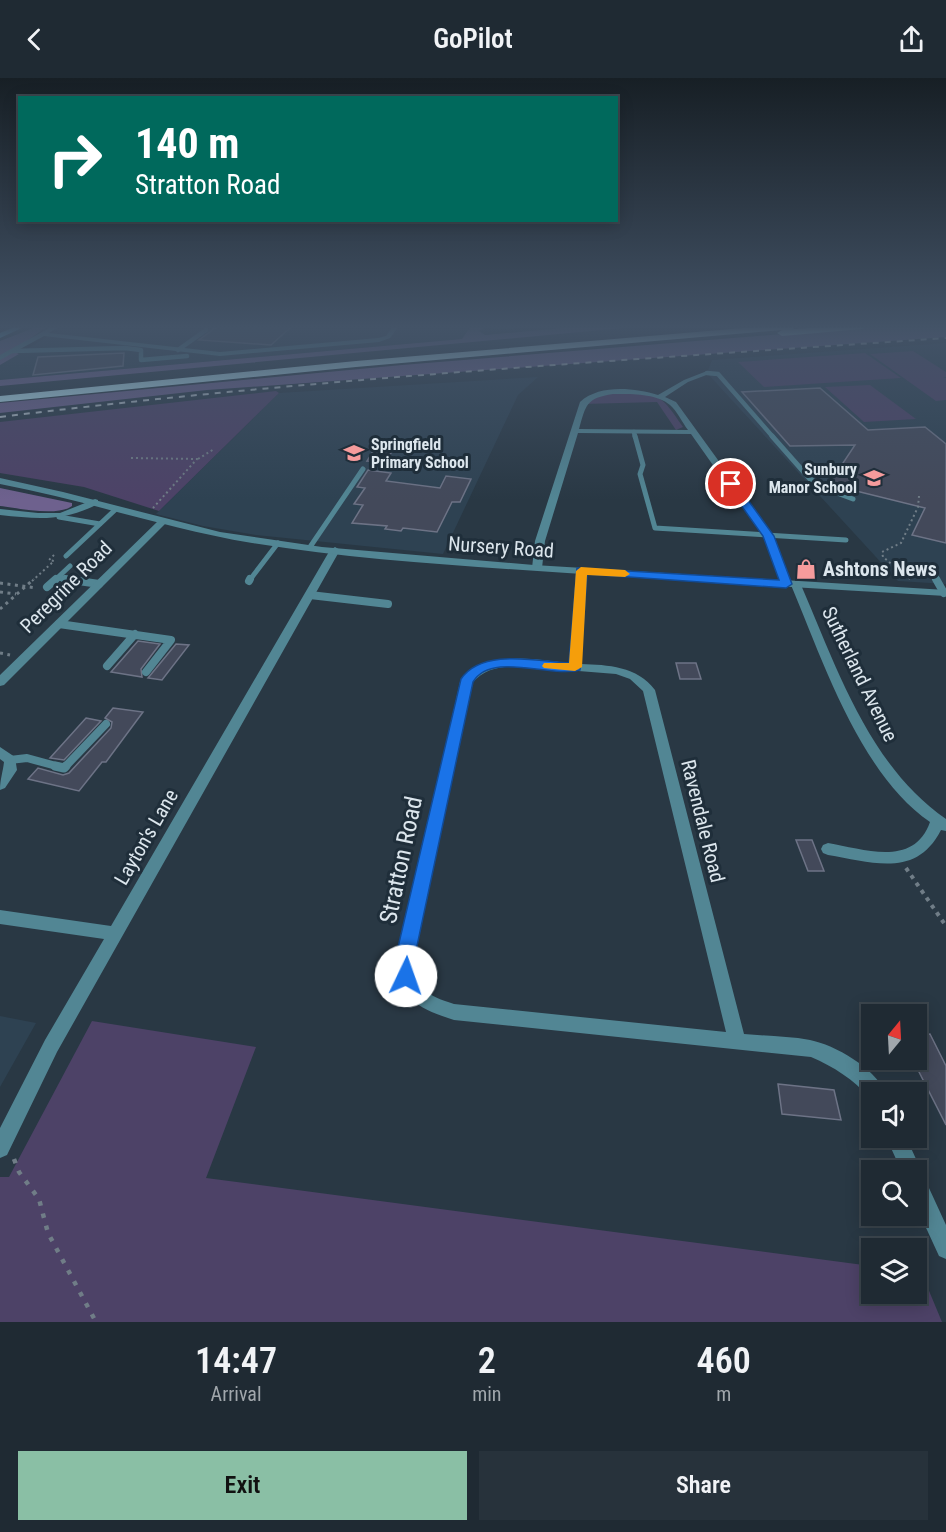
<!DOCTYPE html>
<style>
body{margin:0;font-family:"Roboto Condensed",sans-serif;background:#27323b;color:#f1f3f6;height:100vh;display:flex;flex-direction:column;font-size:22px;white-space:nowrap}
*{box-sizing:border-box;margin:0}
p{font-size:20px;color:#a1a7ac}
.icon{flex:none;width:33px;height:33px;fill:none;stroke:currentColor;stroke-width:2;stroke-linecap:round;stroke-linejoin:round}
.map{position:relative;height:1244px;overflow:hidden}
.drawer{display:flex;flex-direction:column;background:#1f2a33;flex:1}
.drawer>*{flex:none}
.banner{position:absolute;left:18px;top:18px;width:600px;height:126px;border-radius:0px;box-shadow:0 3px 15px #0003,0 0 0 2px #3c464e;background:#00695c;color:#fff;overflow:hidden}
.needle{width:39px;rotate:18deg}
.fabs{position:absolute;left:861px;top:926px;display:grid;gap:12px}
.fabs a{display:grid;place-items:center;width:66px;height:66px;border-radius:0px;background:#1f2a33;box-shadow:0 3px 15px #0003,0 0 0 2px #3c464e;font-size:30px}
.pin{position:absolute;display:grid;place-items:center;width:51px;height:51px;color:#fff;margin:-26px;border:3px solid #fff;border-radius:50%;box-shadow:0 2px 6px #0007}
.me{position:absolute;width:66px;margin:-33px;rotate:3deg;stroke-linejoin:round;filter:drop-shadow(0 0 4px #0008)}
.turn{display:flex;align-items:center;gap:21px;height:126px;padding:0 18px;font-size:27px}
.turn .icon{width:78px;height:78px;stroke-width:2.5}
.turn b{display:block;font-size:42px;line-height:51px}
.eta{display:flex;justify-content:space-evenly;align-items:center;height:102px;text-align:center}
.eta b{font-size:36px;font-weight:600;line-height:42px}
.action{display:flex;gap:12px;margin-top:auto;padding:12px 18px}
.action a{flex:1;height:69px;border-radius:0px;background:#8abfa5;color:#111;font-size:24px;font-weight:600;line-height:69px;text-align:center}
.action a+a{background:#27323b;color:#f1f3f6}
header{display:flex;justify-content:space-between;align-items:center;height:78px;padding:0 18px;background:#1f2a33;font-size:27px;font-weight:600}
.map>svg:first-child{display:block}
.built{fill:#2e4252}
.green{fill:#4d4267}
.forest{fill:#6e618e}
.building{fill:#43495a;stroke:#6d7386;stroke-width:1.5}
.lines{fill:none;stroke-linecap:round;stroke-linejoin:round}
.path-far3{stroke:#707d87;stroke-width:2;stroke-dasharray:2 3;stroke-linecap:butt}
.path-far2{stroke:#707d87;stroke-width:3;stroke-dasharray:3 4.5;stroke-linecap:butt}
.path-far1{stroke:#707d87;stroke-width:4;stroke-dasharray:4 5;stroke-linecap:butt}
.path{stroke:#707d87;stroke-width:4.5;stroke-dasharray:4.5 8;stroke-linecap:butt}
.service-far3{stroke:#528694;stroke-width:4.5}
.service-far2{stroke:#528694;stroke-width:5}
.service-far1{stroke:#528694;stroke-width:8}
.service{stroke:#528694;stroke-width:9}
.minor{fill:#528694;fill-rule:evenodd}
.tertiary{fill:#528694;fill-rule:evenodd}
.primary{fill:#60d5f1;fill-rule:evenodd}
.motorway{fill:#b8e8f5;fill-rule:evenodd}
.rail{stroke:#b3bec6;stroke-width:2;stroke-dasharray:6 6;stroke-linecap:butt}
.route{fill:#1a73e8;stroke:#114b97;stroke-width:1.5}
.slow{fill:#f59e0b}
.labels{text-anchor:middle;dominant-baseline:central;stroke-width:6;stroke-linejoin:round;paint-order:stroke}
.far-poi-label{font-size:16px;font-weight:bold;fill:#dce6ed;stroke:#1f2e3a;text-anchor:start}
.street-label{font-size:20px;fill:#dce6ed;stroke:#1f2e3a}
.poi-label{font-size:20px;font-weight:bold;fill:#dce6ed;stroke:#1f2e3a;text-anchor:start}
.near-street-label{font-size:24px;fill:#dce6ed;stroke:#1f2e3a}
</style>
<header><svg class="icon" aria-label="back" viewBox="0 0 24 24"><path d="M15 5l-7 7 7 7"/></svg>GoPilot<svg class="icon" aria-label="share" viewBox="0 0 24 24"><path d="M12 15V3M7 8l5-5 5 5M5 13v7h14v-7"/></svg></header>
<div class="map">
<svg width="946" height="1244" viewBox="0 0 946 1244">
<rect width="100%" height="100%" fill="#293844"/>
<path class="built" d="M44 248H471L462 261 0 302V287L57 253 37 251Z
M946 265V506L898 503 707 295 712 282Z
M538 299 518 317 443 476 256 457 203 448 156 436 279 315Z
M0 938 36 945 0 1009Z"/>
<path class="green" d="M913 273 946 294V299H943L946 300V322L936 323 870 276Z
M865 275 901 300 764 309 738 284Z
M870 307 916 341 864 344 825 309Z
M276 313 279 315 159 433 84 409 0 395V344Z
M615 314C658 318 658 311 683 349L676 352 657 324 583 326 586 321Z
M92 943 256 969 206 1100 871 1188 872 1215H916L917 1195 922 1196 942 1244H0V1099H9Z"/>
<path class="forest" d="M471 248H482L484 250 479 253 485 257 587 248H644L0 308V302L462 261Z
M881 248H946V259L207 312 0 335V325L402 287Z
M36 249 45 250 13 273 19 276 0 287V263Z
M0 410 72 425V428C57 439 18 430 0 428Z"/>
<path class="building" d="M218 248H266L291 249 271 267 199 262Z
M124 275 123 288 33 297 38 279Z
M820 310 868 352 925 349 946 366V465L912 457 925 430 840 409 842 406 831 403 855 367 790 368 742 314Z
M375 370 393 372 385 384 367 383Z
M368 392 391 395 386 403 440 410 446 398 471 401 460 424H452L437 454 403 450 401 453 385 451 387 448 352 445 363 427 354 426 365 410 357 409Z
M138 563 160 566 141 591 142 599 111 594Z
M176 566 189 567 162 602 148 600Z
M676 585H696L701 601H680Z
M113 630 143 634 106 684H102L79 713 28 701 38 690 63 697 69 695 111 650 112 644 105 640Z
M86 640 101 643 64 682 50 680Z
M796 762H812L824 793H808Z
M930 956 946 988V1047L916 988V957Z
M778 1006 834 1012 841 1042 782 1036Z"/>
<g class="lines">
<path class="path-far3" d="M131 380 197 381 153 430
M198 381 214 371
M79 486 100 488
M843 496 884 499
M910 501 883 479 882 474 901 465 918 429 919 418
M32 503 54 483 49 482 54 477"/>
<path class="path-far2" d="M0 505 37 510
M0 514 16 516
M0 531 34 501
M0 575 10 577"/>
<path class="path-far1" d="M906 790 946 848"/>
<path class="path" d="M14 1081 19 1094 39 1121 48 1155 96 1244"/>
<path class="service-far3" d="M492 248H514
M178 272 206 252
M13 273 125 270 141 272V282L187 278
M707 295 718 296 773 359
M634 354 635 359"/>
<path class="service-far2" d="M635 358 643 387 640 396 655 450 846 462
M772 358 810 401 829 412 853 421
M59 439 100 446
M310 469 363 391
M66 478 116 431
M928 487 937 503
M57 500 76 503
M54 503 70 488
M249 503 278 465"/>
<path class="service-far1" d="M65 501 99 506
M936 501 944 515
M249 503 250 501
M47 509 56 501
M310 517 388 526
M59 546 171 562 146 594
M107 588 135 556
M10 682 27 680 60 689
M65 689 106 646"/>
<path class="service" d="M55 688 64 690 66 688"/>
<path class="minor" d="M53 248H60L49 255 220 274 378 260 386 258 393 248H399L390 260 379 264 220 278 44 258 0 282V277Z
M707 293 710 295 709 296 688 304 665 319 676 324 773 458 791 506 790 508 786 509 781 506 763 458 691 356 578 355 545 463 542 490 540 492H534L532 490 535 463 580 324C600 306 634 310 658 317L684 302ZM613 316C630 316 656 315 670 327 677 333 682 344 688 352L579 351C586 327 586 320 613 316Z
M95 421 98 422V426C63 444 38 441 0 437V431L38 435H60Z
M161 442 166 445 4 607 0 608V597L158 443Z
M335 469 340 472 57 974 7 1077 0 1080V1050L45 962 104 861 0 846V832L111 848 330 472Z
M581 490 586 493 581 586C608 587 637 588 655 612L744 956C766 958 788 958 810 962 835 967 875 990 885 1014H872V1021L870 1020C853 1001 834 989 811 979L454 942C418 930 401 923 397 882L460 604C485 570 534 582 570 585L576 493ZM516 588 616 596 630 601 643 613 726 954 454 926C426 917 417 912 413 882L472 605C484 591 498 589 516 588Z
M796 504 801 507C837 590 869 688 946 741V753L941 752C916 801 872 784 828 777L823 775 821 771 823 767 828 765C864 771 914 790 930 744 860 696 823 583 791 507Z
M0 669 15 679 17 692 5 710 0 712C0 701 3 694 4 684L0 681Z
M886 1059H906L921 1092 919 1096 923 1097 946 1147V1181L939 1178 916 1128V1092H901Z"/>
<path class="tertiary" d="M0 400 63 414 220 454 322 469 534 487 946 512V518C820 511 694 503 567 495 462 488 356 482 252 465 167 451 85 422 0 406Z"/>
<path class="primary" d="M17 248H26L0 260V255Z"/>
<path class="motorway" d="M767 248H797L793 251 356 289 0 324V318L356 283Z
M836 248H866L862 251 782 258 777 255 782 252Z"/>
<path class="rail" d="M0 339C314 300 630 282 946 260"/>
</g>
<linearGradient id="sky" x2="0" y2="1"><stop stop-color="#171f25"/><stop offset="0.59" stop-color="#435367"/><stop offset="1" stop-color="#435367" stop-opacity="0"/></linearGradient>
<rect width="946" height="422" fill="url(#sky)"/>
<path class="route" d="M728 404H735L774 458 792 506 786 510 587 496 580 592C550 600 492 573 473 604L414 882 415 898 412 904 406 906 399 904 395 882 461 601C482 570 537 583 569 585L577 490 779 502 763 458 726 406Z"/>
<path class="slow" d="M581 489 625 492 630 496 625 499 587 497 582 589 575 593 544 590 542 588 544 585H569L576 493Z"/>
<defs>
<g id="school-bare" transform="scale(1.62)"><path d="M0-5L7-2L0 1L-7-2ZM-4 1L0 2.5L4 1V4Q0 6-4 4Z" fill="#f59b9c" stroke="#1f2e3a" stroke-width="2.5" paint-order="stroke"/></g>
<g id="shop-bare" transform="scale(1.62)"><path d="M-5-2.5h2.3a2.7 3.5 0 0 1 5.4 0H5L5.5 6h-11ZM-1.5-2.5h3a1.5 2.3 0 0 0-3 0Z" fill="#f59b9c" stroke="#1f2e3a" stroke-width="2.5" paint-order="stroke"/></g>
</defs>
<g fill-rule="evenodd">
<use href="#school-bare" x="354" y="375"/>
<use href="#school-bare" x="874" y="400"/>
<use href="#shop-bare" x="806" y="491"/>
</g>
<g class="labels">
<g class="far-poi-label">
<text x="371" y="366">Springfield<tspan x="371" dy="18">Primary School</tspan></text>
<text x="857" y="391" text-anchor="end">Sunbury<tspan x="857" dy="18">Manor School</tspan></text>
</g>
<g class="street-label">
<text transform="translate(501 469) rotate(4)">Nursery Road</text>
<text transform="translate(66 509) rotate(-45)">Peregrine Road</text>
<text transform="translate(860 596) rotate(64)">Sutherland Avenue</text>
<text transform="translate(703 743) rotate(76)">Ravendale Road</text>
<text transform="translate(146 759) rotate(-60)">Layton's Lane</text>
</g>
<g class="poi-label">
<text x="823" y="491">Ashtons News</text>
</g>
<g class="near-street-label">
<text transform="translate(401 782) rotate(-78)">Stratton Road</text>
</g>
</g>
</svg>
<div class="fabs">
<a><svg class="needle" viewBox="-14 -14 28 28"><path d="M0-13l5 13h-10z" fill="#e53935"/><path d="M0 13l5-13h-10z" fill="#a1a7ac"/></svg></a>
<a><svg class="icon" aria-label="sound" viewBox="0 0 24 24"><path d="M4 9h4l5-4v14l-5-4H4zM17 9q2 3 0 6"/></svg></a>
<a><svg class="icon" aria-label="search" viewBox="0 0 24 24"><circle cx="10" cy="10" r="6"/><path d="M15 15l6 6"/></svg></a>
<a><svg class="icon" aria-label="layers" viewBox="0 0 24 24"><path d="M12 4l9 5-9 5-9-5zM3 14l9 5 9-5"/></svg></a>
</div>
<div class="pin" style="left:731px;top:406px;background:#d93025"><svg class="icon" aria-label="arrive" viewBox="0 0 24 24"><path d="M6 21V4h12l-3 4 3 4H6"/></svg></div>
<svg class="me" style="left:406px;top:898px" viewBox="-20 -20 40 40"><circle r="19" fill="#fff"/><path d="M0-13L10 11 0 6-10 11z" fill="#1a73e8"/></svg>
<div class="banner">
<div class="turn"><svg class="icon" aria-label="right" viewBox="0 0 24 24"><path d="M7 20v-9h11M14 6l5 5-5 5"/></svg><div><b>140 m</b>Stratton Road</div></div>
</div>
</div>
<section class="drawer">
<div class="eta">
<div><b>14:47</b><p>Arrival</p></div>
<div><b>2</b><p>min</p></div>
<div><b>460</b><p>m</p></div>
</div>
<div class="action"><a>Exit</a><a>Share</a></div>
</section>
